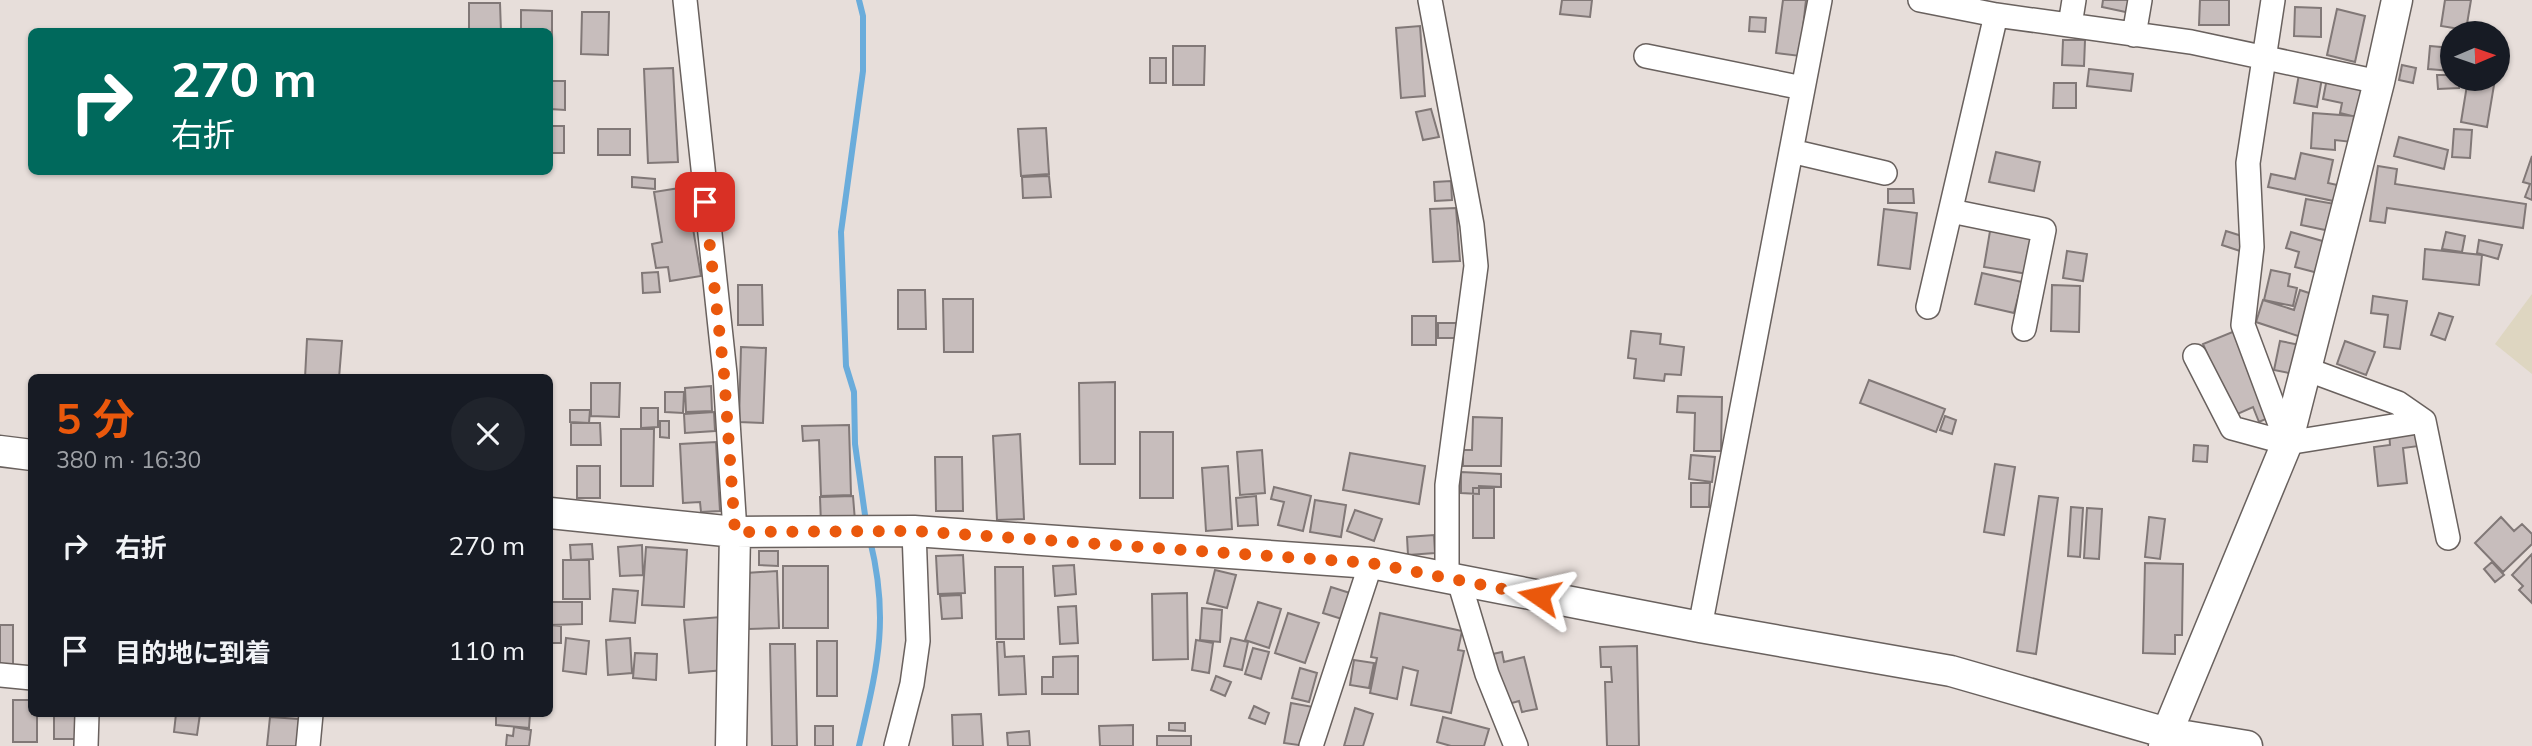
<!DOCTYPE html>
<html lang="ja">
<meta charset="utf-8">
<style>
body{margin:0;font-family:Mulish,"Noto Sans JP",sans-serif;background:#20242c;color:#f1f3f6;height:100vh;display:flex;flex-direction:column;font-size:26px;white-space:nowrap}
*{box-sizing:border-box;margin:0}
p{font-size:23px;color:#9ea1a6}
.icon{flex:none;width:38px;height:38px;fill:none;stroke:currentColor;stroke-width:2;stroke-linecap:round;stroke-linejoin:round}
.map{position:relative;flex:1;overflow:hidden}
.side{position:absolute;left:28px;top:374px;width:525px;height:343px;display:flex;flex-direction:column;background:#171b24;border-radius:10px;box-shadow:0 2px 5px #0004}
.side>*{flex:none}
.guide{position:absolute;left:28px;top:28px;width:525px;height:147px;border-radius:10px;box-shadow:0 2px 5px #0004;background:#00695c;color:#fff;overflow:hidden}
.needle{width:46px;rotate:88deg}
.buttons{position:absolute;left:2440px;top:21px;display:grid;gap:14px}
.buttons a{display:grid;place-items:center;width:70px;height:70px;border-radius:50%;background:#171b24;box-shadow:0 2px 5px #0004;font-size:35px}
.pin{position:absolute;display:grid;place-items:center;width:60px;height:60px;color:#fff;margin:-30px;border-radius:14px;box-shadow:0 4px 10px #0006}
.me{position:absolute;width:77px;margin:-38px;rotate:281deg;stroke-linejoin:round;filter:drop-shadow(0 0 5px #0008)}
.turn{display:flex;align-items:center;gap:24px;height:147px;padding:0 28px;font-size:32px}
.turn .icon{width:91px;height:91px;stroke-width:2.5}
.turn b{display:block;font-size:49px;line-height:60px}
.round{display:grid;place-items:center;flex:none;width:74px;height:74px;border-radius:37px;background:#20242c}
.summary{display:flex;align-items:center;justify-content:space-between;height:119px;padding:0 28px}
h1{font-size:42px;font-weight:700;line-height:52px;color:#ea580c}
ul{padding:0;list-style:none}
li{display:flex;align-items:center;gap:21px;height:105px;padding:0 28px}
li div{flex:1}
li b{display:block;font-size:26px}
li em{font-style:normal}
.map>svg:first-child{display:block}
.education{fill:#ded6c1}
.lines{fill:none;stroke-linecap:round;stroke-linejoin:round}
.stream{stroke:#6aacdb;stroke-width:6}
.building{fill:#c7bdbc;stroke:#817877;stroke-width:2}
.minor-casing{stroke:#69615e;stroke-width:26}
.tertiary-casing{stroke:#69615e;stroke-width:33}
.minor{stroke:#fff;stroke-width:23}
.tertiary{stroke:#fff;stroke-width:30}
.route{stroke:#ea580c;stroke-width:12;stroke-dasharray:0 21.6}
</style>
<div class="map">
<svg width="2532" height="746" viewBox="0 0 2532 746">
<rect width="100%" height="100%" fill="#e7deda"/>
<path class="education" d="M2532 294V374L2495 344Z"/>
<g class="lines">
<path class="stream" d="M859 0 863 16V71L841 232 846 366 854 392 855 444 866 522
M859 746C877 667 890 621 870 540"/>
</g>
<path class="building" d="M1562 0H1592L1590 17 1560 14Z
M1783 0H1806L1800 56 1776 53Z
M2103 0H2138L2135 14 2102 7Z
M2200 0H2229V25H2199Z
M2445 0H2471L2466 30 2441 26Z
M469 3H500L501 32H469Z
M2295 7 2321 8V37L2294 36Z
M2337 9 2365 16 2355 62 2327 55Z
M521 10 552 11V74L550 32H521Z
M582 12H609L608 55 581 54Z
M1750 17 1766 18 1765 32 1749 31Z
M1420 26 1425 96 1401 98 1396 28Z
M2063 40H2085L2084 66 2062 65Z
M1173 46H1205L1204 85H1173Z
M2430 46 2452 48V71L2428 69Z
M1150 58H1166V83H1150Z
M2402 65 2416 68 2413 83 2399 80Z
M673 68 678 162 648 163 644 69Z
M2089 69 2133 74 2131 91 2087 86Z
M2328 73 2364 81 2356 117 2340 113 2342 103 2323 99Z
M2299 74 2322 78 2317 107 2294 103Z
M2437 75H2452V79H2459V88L2438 89Z
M2468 79H2495L2487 127 2461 122Z
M550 81H565V110L550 109Z
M2054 83H2076V108H2053Z
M1431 109 1439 137 1423 140 1416 112Z
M2313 113 2354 116 2352 142 2335 140V150L2311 148Z
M550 126H564V153H550Z
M1046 128 1049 174 1021 176 1018 129Z
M598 129H630V155H598Z
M2454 129 2472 130 2470 158 2452 157Z
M2399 137 2448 150 2444 169 2394 156Z
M1996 152 2040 162 2034 191 1989 182Z
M2301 153 2333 160 2328 183 2342 186 2338 202 2268 187 2271 174 2295 179Z
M2532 156V200L2525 197 2530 184 2523 182Z
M2378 166 2397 169 2395 184 2526 204 2523 228 2387 208 2385 223 2370 221Z
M1049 176 1051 197 1023 198 1022 177Z
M632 177 655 179V189L632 187Z
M1451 181 1452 200 1435 201 1434 182Z
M686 187 701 276 670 281 668 267 656 268 652 244 662 242 654 192Z
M1888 189H1913L1914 203H1888Z
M2306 199 2335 204 2330 231 2301 225Z
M1456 208 1460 261 1433 262 1430 209Z
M1884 209 1917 213 1910 269 1878 265Z
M1991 225 2035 231 2028 274 1984 267Z
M2226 231 2245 237 2240 251 2222 245Z
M2291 232 2326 242 2318 273 2295 267 2299 252 2286 248Z
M2446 232 2465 236 2462 252 2442 249Z
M2479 240 2502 245 2498 259 2477 253Z
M2425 249 2482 255 2479 285 2423 279Z
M2067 251 2087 254 2083 281 2063 278Z
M2271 270 2290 274 2288 286 2297 288 2293 306 2264 300Z
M658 272 660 292 643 293 642 273Z
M1982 273 2022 282 2014 313 1975 304Z
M738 285H762L763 325H738Z
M2052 285 2080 286 2079 332 2051 331Z
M898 290H925L926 329H898Z
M2300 290 2318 296 2304 338 2256 322 2263 300 2294 310Z
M2373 296 2407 301 2400 349 2384 347 2388 315 2371 313Z
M943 299H973V352H944Z
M2439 313 2453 317 2445 340 2431 335Z
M1412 316H1436V345H1412Z
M1438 323H1456V338H1438Z
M1631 331 1661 334 1660 344 1684 347 1681 375 1665 374 1664 381 1634 378 1636 359 1628 358Z
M2235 331 2277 414 2259 422 2253 407 2233 416 2203 344Z
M307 339 342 341 339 378H305Z
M2280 341 2305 346 2299 375 2274 370Z
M2345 341 2375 352 2366 375 2337 364Z
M741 347 766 348 763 423 739 422Z
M1869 380 1945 409 1936 432 1860 403Z
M1115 382V464H1080L1079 383Z
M591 383H620L619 417 591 416Z
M711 386 712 411 686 412 685 388Z
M665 392H684L683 413 665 412Z
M1678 396 1722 397 1721 451H1694L1695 413 1677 412Z
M641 408H658V427L641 428Z
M570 410H590L589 423 570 422Z
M714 412 715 431 685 433 684 414Z
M1945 416 1956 420 1952 434 1940 430Z
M1473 417 1502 418 1501 466H1463V450H1472Z
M660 421H669V438L660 437Z
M571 423H600L601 445H571Z
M849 425 851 495 821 496 819 440 803 441 802 426Z
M2417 428 2419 446 2403 448 2407 483 2378 486 2374 447 2390 445 2389 431Z
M621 429H654L653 486H621Z
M1140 432H1173V498H1140Z
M1020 434 1024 519 997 520 993 436Z
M716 442 720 511 701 512 700 502 683 503 680 444Z
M2194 445 2208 446 2207 462 2193 461Z
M1262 450 1265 493 1240 495 1237 452Z
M1350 453 1425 466 1419 504 1343 490Z
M1691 455 1715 457 1712 482 1689 479Z
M935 457H962L963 511H936Z
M1995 464 2015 467 2004 535 1984 532Z
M577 466H600V498H577Z
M1228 466 1232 529 1206 531 1202 468Z
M1461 472 1501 474V487L1479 486V494L1461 493Z
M1691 483H1710L1709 507H1691Z
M1274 487 1311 496 1303 531 1278 525 1284 502 1271 499Z
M1473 488H1494V538H1473Z
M853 496 855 521 821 524 820 497Z
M1256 496 1258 525 1238 526 1236 498Z
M2039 496 2058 498 2036 654 2017 651Z
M1315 500 1346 505 1341 537 1310 532Z
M2071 507 2083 508 2080 557 2068 556Z
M2087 508 2102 509 2099 559 2084 558Z
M1355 510 1382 519 1374 541 1347 531Z
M2149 517 2165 519 2160 559 2145 557Z
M2501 517 2514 531 2522 524 2532 534V544L2503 572 2475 543Z
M1434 535 1435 553 1408 555 1407 537Z
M592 544 593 559 571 560 570 545Z
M642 545 643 575 620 576 618 547Z
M646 547 687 550 684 607 642 605Z
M759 551H778V566L759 565Z
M2532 554V603L2519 590 2523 586 2512 575Z
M963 555 965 593 938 594 936 556Z
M563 560H589L590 599H563Z
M2492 562 2504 575 2495 582 2484 569Z
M2145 563 2183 564 2182 635H2175V654L2143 653Z
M1074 565 1076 594 1055 596 1053 566Z
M783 566H828V628H783Z
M995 567H1023L1024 639H996Z
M1215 570 1236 575 1227 608 1207 603Z
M777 571 779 628 749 629 746 573Z
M1331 587 1353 594 1345 620 1323 613Z
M613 589 638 591 635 623 610 621Z
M1187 593 1188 659 1153 660 1152 594Z
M961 595 962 618 942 619 940 596Z
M550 602H582V624L550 625Z
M1258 602 1281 609 1269 648 1245 640Z
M1076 606 1078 643 1060 644 1058 607Z
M1202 608 1222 610 1220 642 1200 640Z
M1288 613 1319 623 1305 663 1275 653Z
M1380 613 1462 631 1458 650 1464 651 1451 713 1411 705 1418 671 1403 667 1397 699 1370 693 1377 658 1371 657Z
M721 617 725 670 689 673 684 620Z
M0 625H13V665H0Z
M550 625 561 626V643H550Z
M566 638 589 641 586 674 563 671Z
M630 638 632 673 608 675 606 640Z
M1231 638 1248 642 1242 670 1224 666Z
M1196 640 1213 643 1209 673 1192 670Z
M817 641H837V696H817Z
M997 642H1004L1005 657 1024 656 1026 694 999 695Z
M770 644H795L797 746H772Z
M1637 646 1639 746H1607L1605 682H1612L1611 667H1601L1600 647Z
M1253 648 1269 652 1261 679 1245 674Z
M1502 652 1504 662 1524 657 1537 709 1522 712 1519 701 1501 706 1488 655Z
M635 653 657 654 656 680 633 678Z
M1078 656V694H1042V677H1053V657Z
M1354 660 1374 663 1369 688 1350 685Z
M1300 668 1317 673 1309 702 1292 698Z
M1216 676 1231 682 1225 696 1211 690Z
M13 700H32V714H37V742H13Z
M1291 703 1313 707 1306 746 1284 743Z
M1254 706 1269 713 1265 724 1249 718Z
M1355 708 1373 714 1363 746H1344Z
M54 714H80V739H54Z
M176 714H200L197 735 174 732Z
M496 714H530L529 728 496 725Z
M981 714 983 746H953L952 715Z
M270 717 299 719 297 746H267Z
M1443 717 1489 729 1484 746H1451L1437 742Z
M1169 723H1185V731L1169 730Z
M1133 725V746H1100L1099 726Z
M815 726H833V746H815Z
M514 727 531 730 529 746H506L507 735 513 736Z
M1029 731 1030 746H1008L1007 733Z
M1157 736H1191V746H1157Z"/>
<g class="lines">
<g class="minor-casing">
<path id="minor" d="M685 0 725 374 735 532
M1430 0 1472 225 1476 266 1447 485V578
M1920 0 1996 15 2191 42 2379 82
M2273 0 2248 163 2252 247 2243 325 2287 443
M2070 25 2074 0
M2134 35 2140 0
M1646 56 1803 88
M1791 151 1885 173
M1951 211 2044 230 2024 329
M1928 307 1996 15
M2195 356 2232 428 2287 443 2424 421
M2306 369 2398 403 2424 421 2448 538
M1459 581 1487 674 1516 746
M1700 627 1820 0
M0 675 32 678
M86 746 87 714
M308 746 311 714
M896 746 912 684 918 641 914 531
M1311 746 1371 563"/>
</g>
<g class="tertiary-casing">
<path id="tertiary" d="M0 451 32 455
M550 513 735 532 914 531 1371 563 1700 627 1951 671 2167 733 2247 746
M731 746 735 532
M2164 746 2167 733 2287 443 2379 82 2397 0"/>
</g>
<use href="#minor" class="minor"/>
<use href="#tertiary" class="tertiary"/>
</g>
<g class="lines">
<path class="route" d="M705 202 724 374 735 532 914 531 1371 563 1539 596"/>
</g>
</svg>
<div class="buttons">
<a><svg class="needle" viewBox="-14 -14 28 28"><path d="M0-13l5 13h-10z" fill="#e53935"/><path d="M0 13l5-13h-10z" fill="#9ea1a6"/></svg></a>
</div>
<div class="pin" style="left:705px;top:202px;background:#d93025"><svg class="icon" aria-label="arrive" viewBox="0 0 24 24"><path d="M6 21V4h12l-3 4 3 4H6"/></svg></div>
<svg class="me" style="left:1539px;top:596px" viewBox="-20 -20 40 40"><path d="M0-17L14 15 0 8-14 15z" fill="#ea580c" stroke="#fff" stroke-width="4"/></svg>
<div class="guide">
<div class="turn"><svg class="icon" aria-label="right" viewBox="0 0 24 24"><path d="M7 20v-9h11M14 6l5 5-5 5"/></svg><div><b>270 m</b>右折</div></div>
</div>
<section class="side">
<div class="summary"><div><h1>5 分</h1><p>380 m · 16:30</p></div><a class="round"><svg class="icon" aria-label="close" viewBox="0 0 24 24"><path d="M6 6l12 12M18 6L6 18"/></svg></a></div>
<ul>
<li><svg class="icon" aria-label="right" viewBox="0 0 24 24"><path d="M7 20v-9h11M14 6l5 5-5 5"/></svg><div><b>右折</b></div><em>270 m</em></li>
<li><svg class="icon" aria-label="arrive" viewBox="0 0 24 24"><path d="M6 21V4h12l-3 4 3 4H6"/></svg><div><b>目的地に到着</b></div><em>110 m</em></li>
</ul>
</section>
</div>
